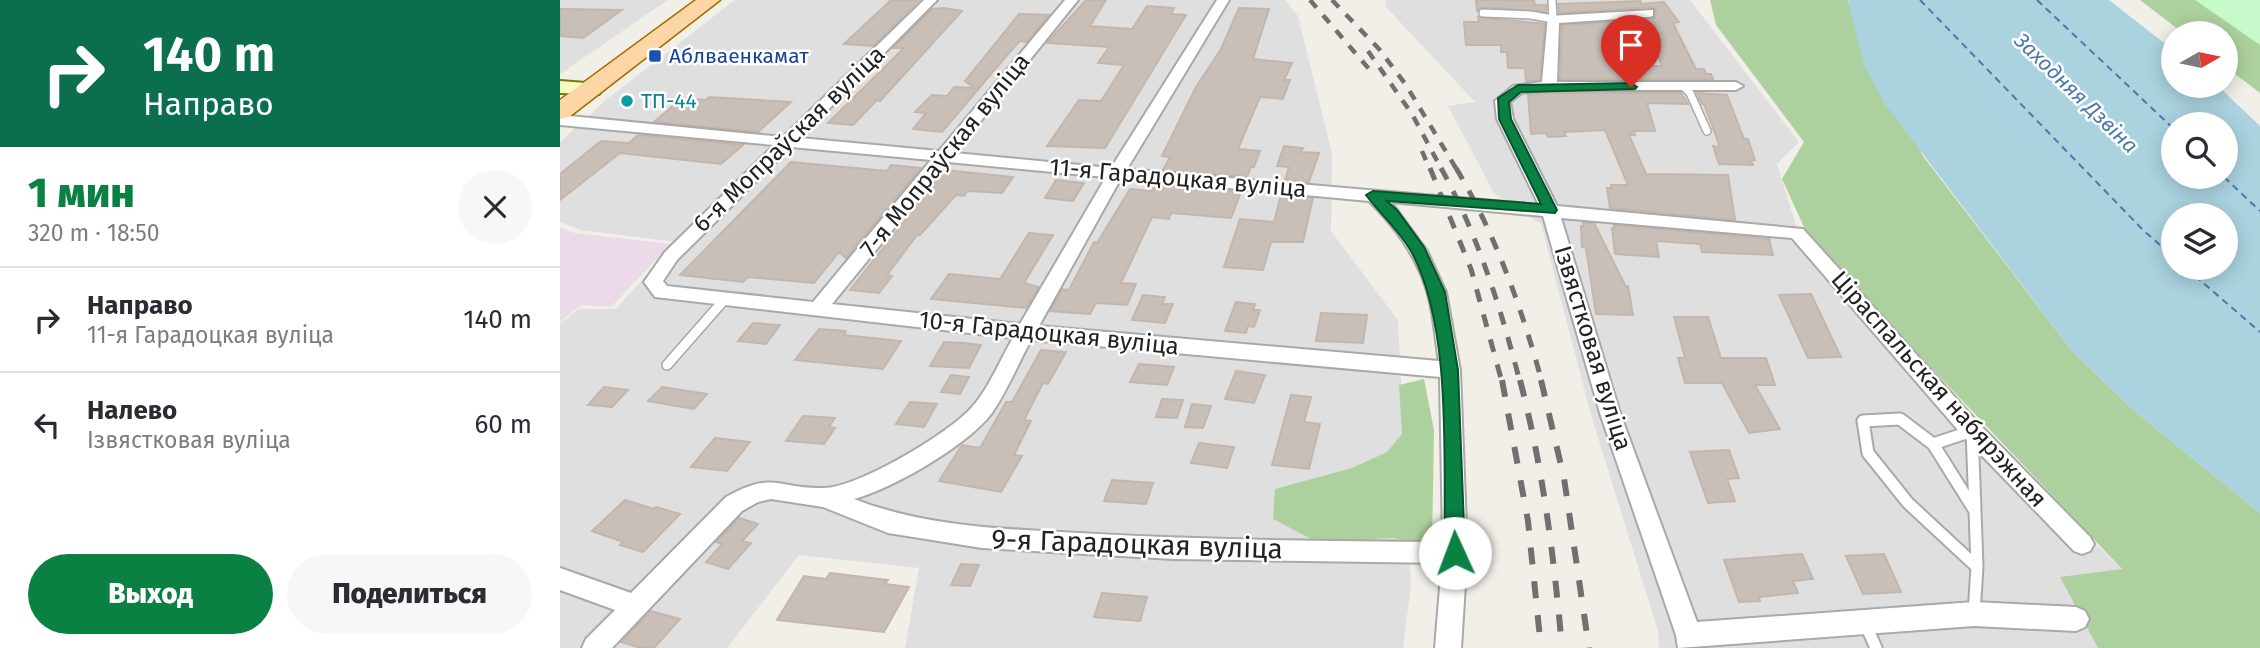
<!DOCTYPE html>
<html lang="ru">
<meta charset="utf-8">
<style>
body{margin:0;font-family:"Fira Sans",sans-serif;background:#f7f7f7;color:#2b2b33;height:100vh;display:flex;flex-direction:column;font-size:26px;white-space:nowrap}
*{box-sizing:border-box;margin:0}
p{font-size:23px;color:#7c7c81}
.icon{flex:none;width:38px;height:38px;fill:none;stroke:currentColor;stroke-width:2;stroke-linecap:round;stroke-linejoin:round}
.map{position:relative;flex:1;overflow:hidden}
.drawer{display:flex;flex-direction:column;background:#fff;width:560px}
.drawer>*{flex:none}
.hud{background:#0b6e4f;color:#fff;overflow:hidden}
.needle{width:46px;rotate:81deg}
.tools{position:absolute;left:1601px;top:21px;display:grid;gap:14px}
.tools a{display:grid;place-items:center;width:77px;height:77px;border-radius:50%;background:#fff;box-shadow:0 4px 18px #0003;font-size:35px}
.pin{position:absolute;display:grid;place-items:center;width:60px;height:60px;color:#fff;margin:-72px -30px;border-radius:50% 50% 50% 0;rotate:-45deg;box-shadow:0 0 7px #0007}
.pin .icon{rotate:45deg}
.me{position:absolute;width:77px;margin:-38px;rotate:358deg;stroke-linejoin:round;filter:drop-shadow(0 0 5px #0008)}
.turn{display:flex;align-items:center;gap:24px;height:147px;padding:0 28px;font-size:32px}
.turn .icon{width:91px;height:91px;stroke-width:2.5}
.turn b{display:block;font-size:49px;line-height:60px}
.round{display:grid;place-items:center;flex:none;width:74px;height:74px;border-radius:37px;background:#f7f7f7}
.overview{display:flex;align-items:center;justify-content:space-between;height:119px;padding:0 28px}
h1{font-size:42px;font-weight:800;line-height:52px;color:#0b8043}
.primary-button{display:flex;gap:14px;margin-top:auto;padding:14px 28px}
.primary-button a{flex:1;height:80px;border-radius:42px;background:#0b8043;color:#fff;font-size:28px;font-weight:800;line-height:80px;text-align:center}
.primary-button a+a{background:#f7f7f7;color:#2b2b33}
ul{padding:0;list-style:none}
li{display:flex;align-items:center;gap:21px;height:105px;padding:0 28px;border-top:2px solid #e1e1e2}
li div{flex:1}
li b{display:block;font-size:26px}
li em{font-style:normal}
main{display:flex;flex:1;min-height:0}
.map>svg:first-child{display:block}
.residential{fill:#e0dfdf}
.industrial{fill:#ebdbe8}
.forest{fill:#add19e}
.park{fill:#c8facc}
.water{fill:#aad3df;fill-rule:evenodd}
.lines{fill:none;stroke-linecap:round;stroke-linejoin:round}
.ferry{stroke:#4a7aab;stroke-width:2;stroke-dasharray:7 5;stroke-linecap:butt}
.building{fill:#c7bfb8;stroke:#c4b6ab;stroke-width:2;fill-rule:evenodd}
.lane-far2-casing{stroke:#a9a9a9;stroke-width:10}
.lane-far1-casing{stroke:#a9a9a9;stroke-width:12}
.lane-casing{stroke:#a9a9a9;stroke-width:15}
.street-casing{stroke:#a9a9a9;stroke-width:4}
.secondary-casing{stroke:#707d05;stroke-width:4}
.primary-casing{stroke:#a06b00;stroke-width:3}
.lane-far2{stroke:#fff;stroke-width:7}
.lane-far1{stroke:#fff;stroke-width:9}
.lane{stroke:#fff;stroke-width:11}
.street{fill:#fff;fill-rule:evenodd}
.secondary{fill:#f7fabf;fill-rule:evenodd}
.primary{fill:#fcd6a4;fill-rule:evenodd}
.rail-far2{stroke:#707070;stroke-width:4.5;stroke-dasharray:10 10;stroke-linecap:butt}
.rail-far1{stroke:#707070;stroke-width:5;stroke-dasharray:13 13;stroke-linecap:butt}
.rail{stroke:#707070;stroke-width:6;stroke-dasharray:17 17;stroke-linecap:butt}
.route{fill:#0b8043;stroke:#07532c;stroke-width:2}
.transit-dot{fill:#1a4fb4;stroke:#fff;stroke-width:2.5}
.culture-dot{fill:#0f9aa8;stroke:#fff;stroke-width:2.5}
.labels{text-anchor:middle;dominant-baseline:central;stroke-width:5;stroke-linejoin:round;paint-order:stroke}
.far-transit-label{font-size:21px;fill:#164399;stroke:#fff;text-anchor:start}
.far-water-label{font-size:21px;font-style:italic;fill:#4a7aab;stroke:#fff}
.far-culture-label{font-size:21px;fill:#0d838f;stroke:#fff;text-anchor:start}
.street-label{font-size:24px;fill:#222;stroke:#fff}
.near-street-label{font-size:28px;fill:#222;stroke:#fff}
</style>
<main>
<section class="drawer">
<div class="hud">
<div class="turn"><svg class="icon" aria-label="right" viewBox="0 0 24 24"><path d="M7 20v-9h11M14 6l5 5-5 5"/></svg><div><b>140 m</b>Направо</div></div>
</div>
<div class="overview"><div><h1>1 мин</h1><p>320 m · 18:50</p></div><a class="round"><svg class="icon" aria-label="close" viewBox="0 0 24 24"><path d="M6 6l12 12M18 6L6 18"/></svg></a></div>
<ul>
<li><svg class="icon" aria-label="right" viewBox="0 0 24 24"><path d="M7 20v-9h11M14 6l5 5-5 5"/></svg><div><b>Направо</b><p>11-я Гарадоцкая вуліца</p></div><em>140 m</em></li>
<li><svg class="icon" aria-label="left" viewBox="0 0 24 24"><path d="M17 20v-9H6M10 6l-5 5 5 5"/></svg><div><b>Налево</b><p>Ізвястковая вуліца</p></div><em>60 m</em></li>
</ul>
<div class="primary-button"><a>Выход</a><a>Поделиться</a></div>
</section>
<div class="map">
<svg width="1700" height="648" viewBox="0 0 1700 648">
<rect width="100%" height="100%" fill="#f2efe9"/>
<path class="residential" d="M0 0H108L0 74Z
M175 0H725L738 16 772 153 771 231 838 320 851 585 843 648H345L359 568 239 555 167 648H0V324L19 309H56L116 242 21 230 0 222V142L47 99Z
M827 0H1130L1239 142 1217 164 1236 225 1432 442 1642 648H1099L1098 631 1031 415 981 224 934 193 888 106 915 102 825 6Z"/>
<path class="industrial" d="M0 227 15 233 111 244 51 307 21 305 0 322Z"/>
<path class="forest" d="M1150 0H1288L1297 33 1363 156 1513 352 1572 409 1700 513V648H1538L1500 577 1562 569 1250 240 1222 179 1244 142 1156 25Z
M1580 0H1700V93L1666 67V33H1623Z
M864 379 874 430 872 545 833 538 757 542 713 519 715 489 792 468 827 452 842 434 839 385Z"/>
<path class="park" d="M1635 0H1700V45Z"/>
<path class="water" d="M1288 0H1549L1613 50 1614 86H1658L1700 126V513L1572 409 1513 352 1325 104 1304 65ZM1614 124H1666V177H1614ZM1614 215H1666V268H1614Z"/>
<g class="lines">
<path class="ferry" d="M1360 0 1584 231 1614 257
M1477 0 1614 129
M1664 177 1700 211
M1626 268 1700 332"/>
</g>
<path class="building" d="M331 0H359L313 46 284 44Z
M526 0H546L530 26 572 29 587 6 614 8 611 14 626 15 545 148 487 146 519 100 541 101 564 65 538 63 549 47 487 43Z
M916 0H974L975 5H986V12L923 7 917 11Z
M1080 1 1082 4 1104 2 1119 22 1113 23 1136 69H1144L1146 74H1151L1153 79H1000L1002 25 1089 20 1095 18 1096 10 1093 7 999 13 998 4ZM1082 28 1088 31 1102 66H1060L1051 31Z
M384 8 402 11 320 101 317 100 293 125 268 123 344 48H333L372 9Z
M679 8 709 9 693 59 732 63 724 80H730L723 99 700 97 678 149 700 151 694 167H691L687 177 603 170 610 157 602 156 636 87 661 49Z
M0 9 62 10 23 38 0 36Z
M459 14 489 15 467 42 460 41 454 47 382 132 353 129 366 113 355 112 372 95 387 96 394 87 414 88 405 81Z
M918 17 985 24 980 80 966 82 965 68H948L947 52H941V45H906L904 22H919Z
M989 93H1121L1128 104 1087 103 1095 131H1074L1075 135H1069L1086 174 1168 175 1175 220 1050 208 1047 188H1052L1051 185H1068L1045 130 1004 132 1006 136 988 137 986 133 971 134 968 95Z
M1137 93 1167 95 1184 139H1188L1195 160H1191L1193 165 1159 164 1153 146 1160 147 1144 104H1142Z
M149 97 231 102 198 132 94 122 122 98 146 100Z
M78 135 183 145 161 164 60 153 0 200V174L41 141 69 143Z
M724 146 743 148 741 152 759 153 749 182 725 180 729 167 717 166Z
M231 162 327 171 331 165 361 168 286 258 279 252 254 283 188 277 183 282 120 275Z
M385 170 453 177 442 193 408 191 404 196 396 195 360 235H357L327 275 332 276 319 293 290 290Z
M496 180 524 183 513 201 485 198Z
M596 184 681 192 671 218 611 213 609 219 592 217 561 283 576 284 567 305 536 303 530 314 490 311 502 289 509 290 534 242 537 243 570 189 592 191Z
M721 195 753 198 743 242H711L703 270 664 267 680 219 714 222Z
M1023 223H1034L1066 287 1068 286 1073 315 1036 314 1026 248 1022 247 1021 226 1024 227Z
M1054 225 1209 239 1213 255 1142 252 1140 244 1096 241 1099 257 1055 254 1052 228H1055Z
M469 233 493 235 464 283 479 287 466 308 371 299 389 274 440 279Z
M1251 294 1270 334 1281 357 1248 358 1219 295Z
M583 295 605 297 602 304H613L605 323 572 320Z
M676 302 695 304 693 310H700L694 327 688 326 686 333 665 331Z
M761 313 807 315 803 343 756 341Z
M1114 317H1148L1161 358H1206L1215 385H1195L1220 429 1189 433 1162 383H1125L1118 358H1125Z
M193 323 220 325 206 344 178 341Z
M259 329 286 331 284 335 341 341 323 369 235 360Z
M384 342 403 343 421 345 409 368 370 366Z
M481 350 506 352 488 384 483 383 464 420 471 421 454 455 462 456 441 492 379 481 402 445 420 448 446 402H452Z
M579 364 614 367 607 385 570 382Z
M676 371 705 375 694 403 665 399Z
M391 375 409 377 400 394 381 392Z
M44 387 68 390 52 407 28 405Z
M102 387 115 389 147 394 134 409 88 401Z
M731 395 751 397 744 422 760 424 749 469 712 465Z
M602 399 623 400 617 418 596 417Z
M350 402 377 404 364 427 336 424Z
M632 404 651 406 643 428 625 427Z
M243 416 275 418 269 427 275 428 264 444 226 441Z
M155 438 190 442 167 471 131 467Z
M639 443 674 447 667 468 631 463Z
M1169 450 1179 478 1167 479 1175 501 1148 503 1130 452Z
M552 480 593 483 586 504 544 501Z
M65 500 94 509 96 507 120 514 83 552 60 545 63 542 32 531Z
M179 518 198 524 182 541 191 543 168 569 146 562 162 544 156 542Z
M1242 554 1253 579 1233 581 1238 593 1199 597 1200 601 1179 602 1164 560Z
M1324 554 1341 592 1303 594 1286 556Z
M401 564 419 565 410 586 391 585Z
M270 573 328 580 325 584 349 587 324 632 217 620 244 576 266 579Z
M542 593 587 597 580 621 534 617Z
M91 611 120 619 94 648H81L61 642Z"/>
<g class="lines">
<g class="lane-far2-casing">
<path id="lane-far2" d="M923 13 971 15 993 19 992 0
M1125 88 1130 93 1147 131"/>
</g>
<g class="lane-far1-casing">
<path id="lane-far1" d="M107 365 164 300"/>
</g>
<g class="lane-casing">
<path id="lane" d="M1340 419 1373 444 1415 511 1417 567 1348 503 1308 453 1303 421Z
M1373 444 1412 431 1415 508
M1414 614 1417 567
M1305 623 1316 648"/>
</g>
<g class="street-casing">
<path id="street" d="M364 0H377L240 138 379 151 505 0H518L395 153 551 168 657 0H669L567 169 979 205 937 119 935 101 953 86 982 82 988 16 1093 10V16L1088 17 999 23 997 82H1176L1183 86 1176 90H989L962 93 950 102 953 119 997 206 1243 229 1420 425 1530 537 1534 544 1530 551 1522 554 1514 551 1404 437 1232 238 1001 218 1060 413 1137 622 1414 602 1516 607 1525 611 1529 619 1525 627 1516 631 1414 626 1118 648 1116 635 1040 413 983 216 831 202 867 251 886 292 900 370 907 553 901 648H875L882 563 613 559 422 548 328 533 263 507 211 499 198 502 182 511 52 648H22L26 639 55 610 0 590V568L71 593 166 497C214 470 217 489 264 488 297 488 390 433 412 407 428 390 441 358 453 338L95 297 84 282 105 252 214 145 0 125V115L223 137ZM231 147 371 160 253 302 107 286 103 281 117 260ZM388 162 546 177 460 324 272 304ZM561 178 809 201C834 225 857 257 867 291 874 313 875 339 879 361L479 326ZM471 340 880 377 883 542C762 541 641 540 520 533 444 529 366 527 294 499 333 488 399 450 427 419 441 404 460 360 471 340Z"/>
</g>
<g class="secondary-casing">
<path id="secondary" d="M0 81 39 84 42 89 39 94 0 93Z"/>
</g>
<g class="primary-casing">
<path id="primary" d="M136 0H160L9 117 0 119V100Z"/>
</g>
<use href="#lane-far2" class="lane-far2"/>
<use href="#lane-far1" class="lane-far1"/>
<use href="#lane" class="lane"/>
<use href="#street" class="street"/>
<use href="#secondary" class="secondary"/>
<use href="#primary" class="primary"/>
<path class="rail-far2" d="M750 0 809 69
M772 0 819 49 846 85 897 170
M808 51 852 114 882 170
M862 151 870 170"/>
<path class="rail-far1" d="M870 168 911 269 942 382
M881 168C918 235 941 309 960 382
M896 168C935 233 962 309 982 382"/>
<path class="rail" d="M942 380 968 521 981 648
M960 380C983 468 994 557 1002 648
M981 380 1004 478 1029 648"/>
</g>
<path class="route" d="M1071 83 1077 87 1075 89 961 92 949 102 951 119 997 210 995 213 827 201 837 210 864 247 885 292 898 370 905 553 902 559 895 561 888 559 885 553C883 465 893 330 852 253 840 231 821 215 806 195L813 191 981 204 939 119 938 98 958 85Z"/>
<rect class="transit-dot" x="88" y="49" width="14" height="14" rx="3.5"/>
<circle class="culture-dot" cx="67" cy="101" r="7"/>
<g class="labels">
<g class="far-transit-label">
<text x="109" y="56">Аблваенкамат</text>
</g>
<g class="far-water-label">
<text transform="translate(1516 93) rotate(44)">Заходняя Дзвіна</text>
</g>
<g class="far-culture-label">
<text x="81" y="101">ТП-44</text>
</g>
<g class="street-label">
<text transform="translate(229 139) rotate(-44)">6-я Мопраўская вуліца</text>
<text transform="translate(385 155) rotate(-51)">7-я Мопраўская вуліца</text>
<text transform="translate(618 178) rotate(5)">11-я Гарадоцкая вуліца</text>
<text transform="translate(489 333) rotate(6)">10-я Гарадоцкая вуліца</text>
<text transform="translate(1033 348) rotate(73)">Ізвястковая вуліца</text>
<text transform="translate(1379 389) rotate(48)">Ціраспальская набярэжная</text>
</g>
<g class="near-street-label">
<text transform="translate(577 544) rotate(2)">9-я Гарадоцкая вуліца</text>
</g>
</g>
</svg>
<div class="tools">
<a><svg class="needle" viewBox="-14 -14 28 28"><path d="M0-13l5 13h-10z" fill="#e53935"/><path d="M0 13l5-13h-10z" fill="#7c7c81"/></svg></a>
<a><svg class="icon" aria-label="search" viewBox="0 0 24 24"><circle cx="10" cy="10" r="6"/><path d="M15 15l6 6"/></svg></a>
<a><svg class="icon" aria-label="layers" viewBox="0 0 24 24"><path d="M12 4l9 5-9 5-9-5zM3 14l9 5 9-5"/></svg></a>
</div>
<div class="pin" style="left:1071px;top:87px;background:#d93025"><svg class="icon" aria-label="arrive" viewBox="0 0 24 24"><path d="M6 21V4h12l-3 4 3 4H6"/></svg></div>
<svg class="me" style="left:895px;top:553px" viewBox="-20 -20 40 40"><circle r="19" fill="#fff"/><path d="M0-13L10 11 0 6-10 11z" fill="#0b8043"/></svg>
</div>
</main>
